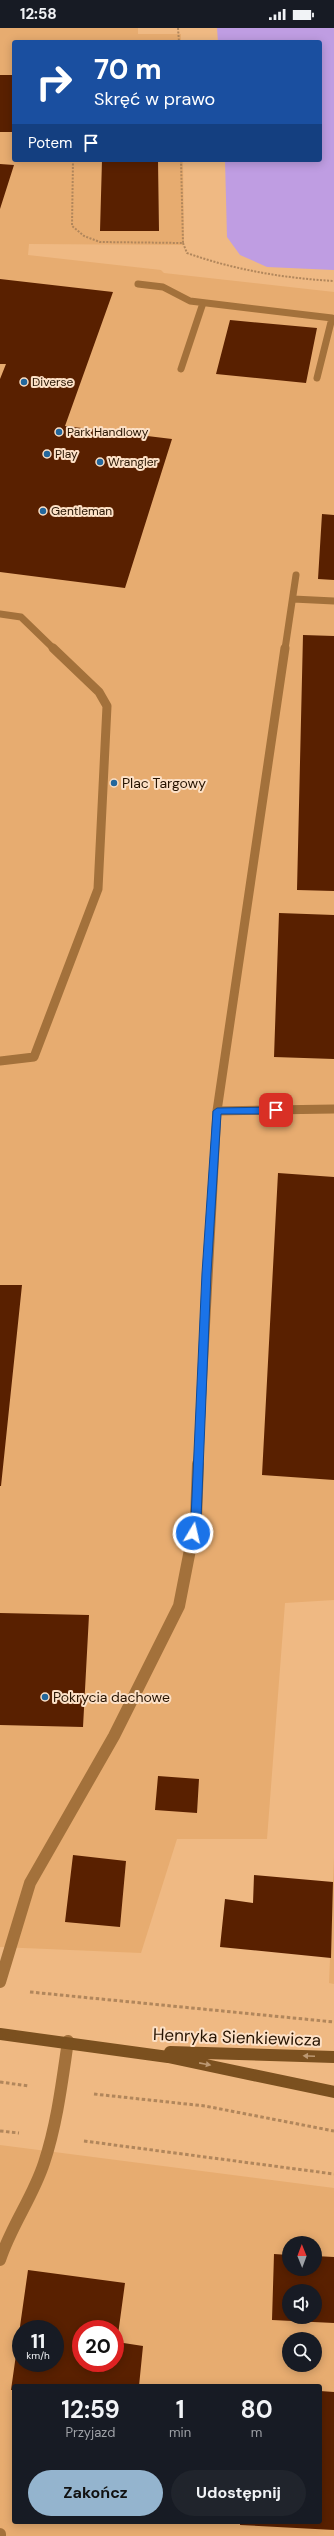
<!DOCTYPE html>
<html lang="pl">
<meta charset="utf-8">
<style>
body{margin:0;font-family:"DM Sans",sans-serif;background:#20242c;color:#f1f3f6;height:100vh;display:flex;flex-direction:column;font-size:15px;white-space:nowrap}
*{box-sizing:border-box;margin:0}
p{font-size:13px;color:#9ea1a6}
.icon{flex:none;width:22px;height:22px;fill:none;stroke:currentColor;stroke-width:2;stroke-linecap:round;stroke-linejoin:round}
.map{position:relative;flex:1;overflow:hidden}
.panel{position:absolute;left:12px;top:2356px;width:310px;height:140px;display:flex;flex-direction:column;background:#171b24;border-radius:4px;box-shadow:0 2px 10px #0003}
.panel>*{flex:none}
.hud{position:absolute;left:12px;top:12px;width:310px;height:122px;border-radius:4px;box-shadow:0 2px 10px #0003;background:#1a4fa0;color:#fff;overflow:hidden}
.needle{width:26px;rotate:359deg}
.tools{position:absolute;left:282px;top:2208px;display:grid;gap:8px}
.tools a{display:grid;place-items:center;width:40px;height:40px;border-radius:50%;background:#171b24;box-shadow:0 2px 10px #0003;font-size:20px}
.speed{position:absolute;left:12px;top:2292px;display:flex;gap:8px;font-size:20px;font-weight:700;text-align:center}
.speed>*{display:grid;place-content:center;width:52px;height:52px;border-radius:50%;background:#171b24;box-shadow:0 2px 10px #0003;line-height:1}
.speed small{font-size:10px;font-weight:400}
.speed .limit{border:6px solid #d22;background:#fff;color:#111}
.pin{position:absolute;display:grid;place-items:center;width:34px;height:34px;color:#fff;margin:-17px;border-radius:8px;box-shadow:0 2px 6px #0006}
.me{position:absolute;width:44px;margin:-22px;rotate:9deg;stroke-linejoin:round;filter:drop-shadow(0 0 3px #0008)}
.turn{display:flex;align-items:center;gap:14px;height:84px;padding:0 16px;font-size:18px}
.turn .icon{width:52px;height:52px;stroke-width:2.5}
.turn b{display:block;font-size:28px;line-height:34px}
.then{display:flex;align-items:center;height:38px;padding:0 16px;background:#0003;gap:8px;font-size:15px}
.eta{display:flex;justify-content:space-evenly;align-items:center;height:68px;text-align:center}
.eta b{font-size:24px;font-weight:700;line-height:28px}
.action{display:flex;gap:8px;margin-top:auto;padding:8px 16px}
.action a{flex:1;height:46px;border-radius:24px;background:#94b4ce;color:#111;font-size:16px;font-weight:700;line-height:46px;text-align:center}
.action a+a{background:#20242c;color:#f1f3f6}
.status{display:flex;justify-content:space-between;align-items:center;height:28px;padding:0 20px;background:#171b24;direction:ltr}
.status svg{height:11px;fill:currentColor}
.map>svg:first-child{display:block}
.built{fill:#e7ac70;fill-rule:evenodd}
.green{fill:#bf9de2}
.building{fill:#592000;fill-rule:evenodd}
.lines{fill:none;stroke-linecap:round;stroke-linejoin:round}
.path-far1{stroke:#b1865b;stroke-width:2;stroke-dasharray:2 1.5;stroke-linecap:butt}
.path{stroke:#b1865b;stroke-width:3;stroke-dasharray:3.5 2.5;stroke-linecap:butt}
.lane-far2{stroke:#a3713b;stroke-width:7}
.lane-far1{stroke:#a3713b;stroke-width:9}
.lane{stroke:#a3713b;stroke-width:12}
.secondary{stroke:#7b501f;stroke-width:12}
.oneway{fill:#bc9872}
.route{fill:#1a73e8;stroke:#114b97}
.poi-dot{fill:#23679c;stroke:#fce0c6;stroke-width:1.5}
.labels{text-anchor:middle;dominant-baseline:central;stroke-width:4;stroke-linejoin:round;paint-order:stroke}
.far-poi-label{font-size:12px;fill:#261300;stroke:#fce0c6;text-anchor:start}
.poi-label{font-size:14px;fill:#261300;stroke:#fce0c6;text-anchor:start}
.near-street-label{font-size:17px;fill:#261300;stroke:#fce0c6}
</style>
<div class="status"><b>12:58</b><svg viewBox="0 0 49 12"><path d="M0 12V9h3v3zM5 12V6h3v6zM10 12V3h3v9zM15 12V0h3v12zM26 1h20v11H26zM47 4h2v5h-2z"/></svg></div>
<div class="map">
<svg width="334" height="2508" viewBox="0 0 334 2508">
<rect width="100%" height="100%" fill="#efb983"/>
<path class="built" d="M0 0H138V6H181V14H14V132H183L184 217 29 216 28 227 161 242 164 245 334 264V1572L285 1575 267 1811H177L141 1925 0 1919Z
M334 1829V1956L329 1955Z
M0 2117 334 2160V2508H0ZM289 2215H315V2241H289ZM289 2263H315V2289H289ZM21 2301H55V2335H21ZM81 2301H115V2335H81ZM289 2311H315V2337H289ZM14 2358H320V2494H14Z"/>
<path class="green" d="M217 0H334V242L267 239 240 227 227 209 225 132H320V14H218Z"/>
<path class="building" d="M0 47H14V104H0Z
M102 132H158L159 203H100Z
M0 136 14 137 0 181Z
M0 251 113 264 65 398 172 411 125 560 0 544V351L6 336H0Z
M230 292 317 300 306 355 216 346Z
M322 486 334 487V552L318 551Z
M303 607 334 608V863L297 862Z
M279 885 334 887V1031L274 1029Z
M278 1145 334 1149V1452L262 1447Z
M0 1257H22L1 1458H0Z
M0 1585 89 1587 83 1699 0 1697Z
M158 1748 199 1751 197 1785 155 1782Z
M73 1827 126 1833 120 1899 65 1894Z
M254 1847 333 1854 331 1930 220 1919 225 1871 253 1875Z
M274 2226 289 2227V2241H315V2228L334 2229V2295L272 2292ZM289 2263H315V2289H289Z
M28 2242 125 2255 117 2314 143 2318 139 2358H14V2362H11ZM21 2301H55V2335H21ZM81 2301H115V2335H81Z
M320 2363 334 2364V2502L240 2497V2494H320Z"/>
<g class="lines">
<path class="path-far1" d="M178 0 179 14
M73 132 72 198 84 208 100 214 183 215 181 132
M183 215 187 225C235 242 283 250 334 253"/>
<path class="path" d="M30 1964 334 1994
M0 2054 29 2058
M94 2066 205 2078 334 2103
M0 2103 19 2105
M84 2113 334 2146"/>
<path class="lane-far2" d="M138 256 163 259 190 273 332 290 317 350
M181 341 203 275
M293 571 334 573
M0 586 21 589 54 621
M285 621 296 547"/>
<path class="lane-far1" d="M0 1033 34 1029 98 861 107 678 99 664 53 620
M217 1083 334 1081
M198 1437 217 1083 285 620"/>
<path class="lane" d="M0 1954 30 1855 114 1708 179 1578 196 1491 198 1436
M0 2232C11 2198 33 2169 44 2135 57 2096 62 2054 68 2013
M0 2506V2508"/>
<path class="secondary" d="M0 2006 168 2029 334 2064
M170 2024 334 2029"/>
</g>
<defs><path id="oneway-solid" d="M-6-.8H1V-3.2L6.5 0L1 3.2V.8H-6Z"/></defs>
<g class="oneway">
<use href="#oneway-solid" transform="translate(309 2028) rotate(-178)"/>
<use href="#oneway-solid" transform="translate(205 2036) rotate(11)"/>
</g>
<path class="route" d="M276 1079 280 1082 276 1086H221L211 1245 201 1491 198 1505 193 1510 188 1505 191 1491 202 1245 213 1083 217 1080Z"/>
<g class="poi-dot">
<circle cx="24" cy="354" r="4"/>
<circle cx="59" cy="404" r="4"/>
<circle cx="47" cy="426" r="4"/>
<circle cx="100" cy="434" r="4"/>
<circle cx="43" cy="483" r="4"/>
<circle cx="114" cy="755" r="4"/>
<circle cx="45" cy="1669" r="4"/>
</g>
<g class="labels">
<g class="far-poi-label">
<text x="32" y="354">Diverse</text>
<text x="67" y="404">Park Handlowy</text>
<text x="55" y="426">Play</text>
<text x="108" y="434">Wrangler</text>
<text x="51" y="483">Gentleman</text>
</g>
<g class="poi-label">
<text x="122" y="755">Plac Targowy</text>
<text x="53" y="1669">Pokrycia dachowe</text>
</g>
<g class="near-street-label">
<text transform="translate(237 2009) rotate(2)">Henryka Sienkiewicza</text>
</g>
</g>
</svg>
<div class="tools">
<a><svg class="needle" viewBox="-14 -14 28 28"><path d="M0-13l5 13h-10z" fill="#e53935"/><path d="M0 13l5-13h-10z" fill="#9ea1a6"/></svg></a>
<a><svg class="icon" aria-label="sound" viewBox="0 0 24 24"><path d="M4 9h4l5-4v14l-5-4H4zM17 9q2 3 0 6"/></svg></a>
<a><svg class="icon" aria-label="search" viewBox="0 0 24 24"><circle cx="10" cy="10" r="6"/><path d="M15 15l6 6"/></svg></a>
</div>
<div class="speed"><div>11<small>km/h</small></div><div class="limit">20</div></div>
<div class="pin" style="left:276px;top:1082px;background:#d93025"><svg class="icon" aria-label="arrive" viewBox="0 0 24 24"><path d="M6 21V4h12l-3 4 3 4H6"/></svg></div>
<svg class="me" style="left:193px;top:1505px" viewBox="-20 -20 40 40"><circle r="17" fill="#1a73e8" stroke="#fff" stroke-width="3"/><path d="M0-11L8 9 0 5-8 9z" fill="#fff"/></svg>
<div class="hud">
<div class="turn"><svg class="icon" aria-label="right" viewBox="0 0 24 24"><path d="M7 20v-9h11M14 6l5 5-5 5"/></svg><div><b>70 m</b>Skręć w prawo</div></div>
<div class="then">Potem<svg class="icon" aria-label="arrive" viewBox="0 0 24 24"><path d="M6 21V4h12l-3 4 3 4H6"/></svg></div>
</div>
<section class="panel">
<div class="eta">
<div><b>12:59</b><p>Przyjazd</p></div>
<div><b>1</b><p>min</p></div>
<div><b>80</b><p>m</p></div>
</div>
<div class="action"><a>Zakończ</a><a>Udostępnij</a></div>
</section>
</div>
